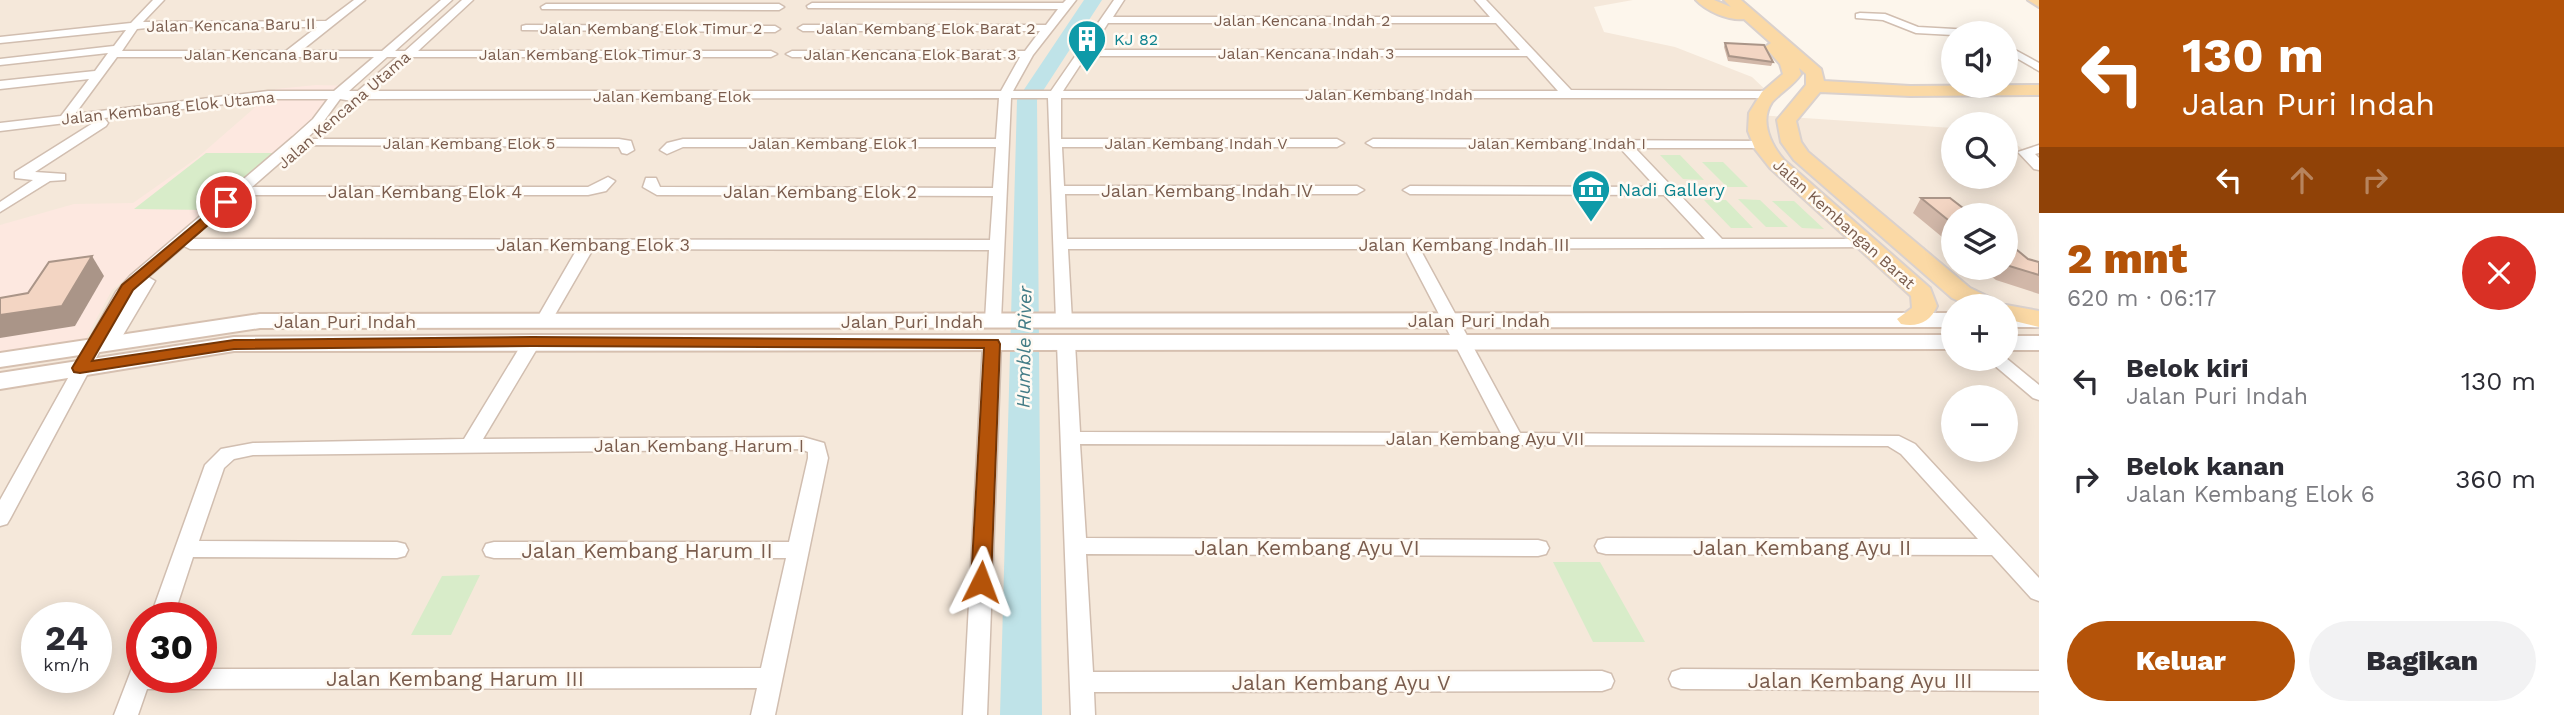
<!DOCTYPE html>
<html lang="id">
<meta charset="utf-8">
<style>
body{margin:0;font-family:"Work Sans",sans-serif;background:#f2f2f3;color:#2b2b33;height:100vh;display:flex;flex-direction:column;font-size:26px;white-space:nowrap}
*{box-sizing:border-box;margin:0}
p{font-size:23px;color:#7c7c81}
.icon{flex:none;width:38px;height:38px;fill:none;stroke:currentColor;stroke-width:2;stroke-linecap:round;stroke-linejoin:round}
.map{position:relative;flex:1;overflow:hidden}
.sheet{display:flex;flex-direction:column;background:#fff;width:525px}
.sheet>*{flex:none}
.guide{background:#b45309;color:#fff;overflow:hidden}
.tools{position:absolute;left:1941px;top:21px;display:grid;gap:14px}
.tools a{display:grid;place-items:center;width:77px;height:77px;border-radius:50%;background:#fff;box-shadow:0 4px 18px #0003;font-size:35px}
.speed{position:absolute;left:21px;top:602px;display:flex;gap:14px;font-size:35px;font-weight:700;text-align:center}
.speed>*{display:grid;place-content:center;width:91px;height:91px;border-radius:50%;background:#fff;box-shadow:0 4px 18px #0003;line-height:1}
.speed small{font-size:18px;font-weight:400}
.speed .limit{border:10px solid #d22;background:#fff;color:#111}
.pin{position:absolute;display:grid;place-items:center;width:60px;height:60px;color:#fff;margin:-30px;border:4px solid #fff;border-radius:50%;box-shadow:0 2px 7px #0007}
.me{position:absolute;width:77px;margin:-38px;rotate:3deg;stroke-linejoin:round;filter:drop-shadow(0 0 5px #0008)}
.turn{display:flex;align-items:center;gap:24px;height:147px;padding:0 28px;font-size:32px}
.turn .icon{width:91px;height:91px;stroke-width:2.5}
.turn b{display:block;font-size:49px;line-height:60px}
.lanes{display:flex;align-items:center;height:66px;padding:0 28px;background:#0003;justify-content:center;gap:35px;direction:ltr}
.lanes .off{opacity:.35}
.round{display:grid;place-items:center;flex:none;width:74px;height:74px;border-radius:37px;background:#f2f2f3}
.summary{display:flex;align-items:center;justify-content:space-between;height:119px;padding:0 28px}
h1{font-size:42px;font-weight:800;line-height:52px;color:#b45309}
.cta{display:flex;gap:14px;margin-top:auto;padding:14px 28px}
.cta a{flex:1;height:80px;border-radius:42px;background:#b45309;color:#fff;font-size:28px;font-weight:800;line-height:80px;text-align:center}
.cta a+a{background:#f2f2f3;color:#2b2b33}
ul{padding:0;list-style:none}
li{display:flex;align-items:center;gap:21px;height:98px;padding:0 28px}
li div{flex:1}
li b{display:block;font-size:26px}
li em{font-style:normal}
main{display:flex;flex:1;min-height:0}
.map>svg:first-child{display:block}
.residential{fill:#f5e8da;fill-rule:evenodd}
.commercial{fill:#fde8e0}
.green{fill:#d8ecc9}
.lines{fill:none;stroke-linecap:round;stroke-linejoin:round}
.river{fill:#bfe3e8;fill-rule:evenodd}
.minor-casing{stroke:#d1beb0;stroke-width:3}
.secondary-casing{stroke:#d6c0b0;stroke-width:4}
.primary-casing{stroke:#dad1cd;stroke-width:4}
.minor{fill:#fff;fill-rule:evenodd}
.secondary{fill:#fff;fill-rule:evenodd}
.primary{fill:#fbd9a5;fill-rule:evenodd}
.wall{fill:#d1b7a8}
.shaded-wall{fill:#aa9588}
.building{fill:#f3d5c3;stroke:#aa9588;stroke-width:2}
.route{fill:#b45309;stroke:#753606;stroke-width:2}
.labels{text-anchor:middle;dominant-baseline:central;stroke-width:5;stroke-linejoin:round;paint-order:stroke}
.far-street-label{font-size:16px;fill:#7a5c4d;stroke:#fffaf3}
.far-culture-label{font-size:16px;fill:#0d838f;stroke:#fffaf3;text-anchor:start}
.culture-label{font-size:18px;fill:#0d838f;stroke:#fffaf3;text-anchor:start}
.street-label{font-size:18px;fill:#7a5c4d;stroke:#fffaf3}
.water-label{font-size:19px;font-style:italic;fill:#437c86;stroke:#fffaf3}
.near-street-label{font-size:21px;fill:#7a5c4d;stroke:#fffaf3}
</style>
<main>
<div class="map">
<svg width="2039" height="715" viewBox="0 0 2039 715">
<rect width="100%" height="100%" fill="#fdf6ec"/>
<path class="residential" d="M0 0H1633L1594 7 1604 32 1675 47 1752 77 1770 94 1758 115 1953 128V177H2006V137L2039 161V715H0ZM1953 215H2006V268H1953ZM1953 306H2006V359H1953ZM1953 397H2006V450H1953ZM37 618H96V677H37ZM142 618H201V677H142Z"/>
<path class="commercial" d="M316 85 356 86 112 290 79 351 0 364V225L74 204 133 203 197 158 276 89Z"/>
<path class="green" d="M206 153H273L207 210 134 209Z
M1660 155H1680L1704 180 1683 179Z
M1702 162H1723L1748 187H1727Z
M1738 199 1760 200 1788 227H1766Z
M1704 200H1726L1753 228H1731Z
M1772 201H1794L1824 229 1802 228Z
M1553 562H1600L1645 642H1593Z
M480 575 451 635H411L442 576Z"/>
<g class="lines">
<path class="river" d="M1084 0H1102L1037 100 1042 715H1000L1017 100Z"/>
<g class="minor-casing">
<path id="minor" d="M153 0H164L143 22 326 21 354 0H365L301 51H382L441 0H452L395 51H405L462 0H473L418 51H771L777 54 771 57H410L373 91H1001L1020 57H792L786 54 792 51H1025L1040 31H803L798 28 803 25H1046L1058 9 808 8 807 6 812 3H1063L1066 0H1076L1033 55 1013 91H1051L1114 0H1124L1113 17H1490L1475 0H1486L1571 90 1774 91V97L1770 98H1061V139H1337L1344 143 1337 147H1062L1064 186H1357L1364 190 1357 194H1065L1067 239H1705L1664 195 1410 194 1403 190 1410 186 1656 187 1620 148 1373 147 1366 143 1373 139 1766 141 1768 144 1761 148H1635L1722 239H1868L1873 241 1876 244 1873 247 1420 249 1520 433 1899 436 1915 444 2039 578V601L2031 598 1992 555 1606 554 1598 552 1595 546 1598 540 1606 538 1978 539 1901 454 1888 446 1080 444 1086 538 1538 540 1546 542 1549 548 1546 554 1538 556 1086 554 1093 672 1602 671 1611 674 1614 681 1611 688 1602 691 1094 692 1095 715H1071L1057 343 1060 339H1072L1075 343 1080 432 1501 433 1405 249H1068L1072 321 1064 326 1058 325 1056 321 1048 98H1011L1001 321 999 325 993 326 985 321 989 250 593 249 552 320 544 325 536 320 577 249H190L184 246 148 277 155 281 116 347 103 345 10 519 7 524 0 526V500L116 292 130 276 293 137 313 119 328 99H268L104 118 108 123 106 126 35 172 65 174V180L50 181 0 212V202L33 180 15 178V172L93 123 90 120 0 131V123L61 116 89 79 0 89V81L95 71 108 53 0 65V59L114 46 126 30 0 43V37L131 23ZM1108 23H1496L1520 50H1091ZM156 27H317L286 51H122L137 29ZM1086 56H1527L1558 91H1063ZM117 57H374L334 91H268L75 114ZM387 57H397L358 91H349ZM999 98 996 139H683L667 143 660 150 667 154 683 147H996L993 188 660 187 656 178H646L643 187 657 195 993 196 990 240 191 239 242 195H588L606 191 615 181 608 177 588 187H252L300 145 619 147 622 153 627 154 634 150 631 141 619 139H306L321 125 340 99 358 102 365 99Z
M546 4H779L784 7 779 10 542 9 541 7Z
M1860 13 1885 14 1918 27 1972 30 1977 33 1953 35 1916 33 1883 20 1856 18V14Z
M526 25 775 26 780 29 775 32 522 30V26Z
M2006 45 2039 63V71L2006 52Z
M2039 145V153L2035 154 2039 158V170L2034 169 2018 152Z
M532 337 541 342 483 439 803 437 824 443 828 458 775 715H751L757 688 147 689 138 715H114L134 663 142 660V677H201V669L761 668 786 558H494L486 556 483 550 486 544 494 542H789L808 458V452L801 449 253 455 234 459 224 468 199 541 397 542 405 544 408 550 405 556 397 558 193 557 173 618H150L205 465 221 449 253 443 464 439 523 342Z
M992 339 1001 344 987 715H963L983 344Z
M2006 358 2039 385V400L2033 398 1987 359Z
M1681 669 2039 671V691L1681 689 1672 686 1669 679 1672 672Z"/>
</g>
<g class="secondary-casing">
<path id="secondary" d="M1953 313V327L260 328 0 367V353L260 314Z
M2006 313H2039V327H2006Z
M532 335H1953V349L234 351 0 389V373L234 337Z
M2006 336H2039V350H2006Z"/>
</g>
<g class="primary-casing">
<path id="primary" d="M1696 0H1714L1731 7 1724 0H1741L1821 69 1824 81 1910 86 2039 85V95L1910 96 1820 92 1796 121 1801 142 1808 152 1970 288 1997 301 2000 306 2006 305 2039 311V327L2006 319V306H1969L1952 298 1794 160 1781 142 1777 120 1806 85V74L1799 68 1801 74C1793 86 1781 92 1772 102 1759 121 1771 145 1784 160L1930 288 1937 306C1931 321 1918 328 1901 324L1897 319 1912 308 1911 296 1770 168 1755 149 1748 131 1749 113 1762 92 1783 74 1780 64 1765 47 1771 43 1744 19C1729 21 1706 11 1696 0Z
M2028 0H2039V7Z"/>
</g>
<use href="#minor" class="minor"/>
<use href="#secondary" class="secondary"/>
<use href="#primary" class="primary"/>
</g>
<path class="wall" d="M1725 43 1773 62 1771 66 1728 61 1724 47Z
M1921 198 1953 215V246L1913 213Z
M2006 241 2028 259 2039 262V294L1996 280 1980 268H2006Z"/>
<path class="shaded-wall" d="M92 256 104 276 75 326 0 338V315Z"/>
<path class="building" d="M1725 43 1764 45 1773 62 1729 56Z
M1921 198H1950L1972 215H1953V224Z
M2006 241 2028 259 2039 262V275L2006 265Z
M92 256 62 306 0 315V298L28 293 49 262Z"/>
<path class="route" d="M226 198 233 202 231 205 133 290 92 361 234 340 532 337 998 340 1000 344 991 582 988 587 981 590 974 587 971 582 984 348 532 346 234 349 80 373 74 372 72 368 122 285Z"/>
<defs>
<g id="building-pin" transform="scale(2.0125)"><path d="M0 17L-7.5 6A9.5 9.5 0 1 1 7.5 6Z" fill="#0f9aa8" stroke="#fffaf3"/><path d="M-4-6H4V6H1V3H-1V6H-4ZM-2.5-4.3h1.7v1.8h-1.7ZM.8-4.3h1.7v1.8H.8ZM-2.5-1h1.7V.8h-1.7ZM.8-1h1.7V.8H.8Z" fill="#fff"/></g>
<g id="museum-pin" transform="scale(2.0125)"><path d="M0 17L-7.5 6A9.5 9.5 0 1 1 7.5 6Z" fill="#0f9aa8" stroke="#fffaf3"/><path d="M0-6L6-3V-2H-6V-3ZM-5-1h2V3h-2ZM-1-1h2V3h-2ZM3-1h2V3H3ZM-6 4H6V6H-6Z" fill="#fff"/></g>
</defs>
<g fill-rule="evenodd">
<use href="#building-pin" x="1087" y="39"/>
<use href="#museum-pin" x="1591" y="189"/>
</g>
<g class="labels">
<g class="far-street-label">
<text x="1302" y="20">Jalan Kencana Indah 2</text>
<text transform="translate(231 25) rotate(-1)">Jalan Kencana Baru II</text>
<text x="651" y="28">Jalan Kembang Elok Timur 2</text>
<text x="926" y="28">Jalan Kembang Elok Barat 2</text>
<text x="1306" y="53">Jalan Kencana Indah 3</text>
<text x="261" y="54">Jalan Kencana Baru</text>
<text x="590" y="54">Jalan Kembang Elok Timur 3</text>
<text x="910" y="54">Jalan Kencana Elok Barat 3</text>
<text x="1389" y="94">Jalan Kembang Indah</text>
<text x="672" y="96">Jalan Kembang Elok</text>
<text transform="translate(168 108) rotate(-6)">Jalan Kembang Elok Utama</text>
<text transform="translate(344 110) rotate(-41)">Jalan Kencana Utama</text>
<text x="469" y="143">Jalan Kembang Elok 5</text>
<text x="833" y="143">Jalan Kembang Elok 1</text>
<text x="1196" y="143">Jalan Kembang Indah V</text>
<text x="1557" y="143">Jalan Kembang Indah I</text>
<text transform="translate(1844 224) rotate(42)">Jalan Kembangan Barat</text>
</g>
<g class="far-culture-label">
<text x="1114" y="39">KJ 82</text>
</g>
<g class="culture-label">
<text x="1618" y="189">Nadi Gallery</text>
</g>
<g class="street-label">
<text x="1207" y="190">Jalan Kembang Indah IV</text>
<text x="425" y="191">Jalan Kembang Elok 4</text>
<text x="820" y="191">Jalan Kembang Elok 2</text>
<text x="593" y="244">Jalan Kembang Elok 3</text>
<text x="1464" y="244">Jalan Kembang Indah III</text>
<text x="1479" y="320">Jalan Puri Indah</text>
<text x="345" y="321">Jalan Puri Indah</text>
<text x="912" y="321">Jalan Puri Indah</text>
<text x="1485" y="438">Jalan Kembang Ayu VII</text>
<text x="699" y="445">Jalan Kembang Harum I</text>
</g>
<g class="water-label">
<text transform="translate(1024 347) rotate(-89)">Humble River</text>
</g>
<g class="near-street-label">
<text x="1307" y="547">Jalan Kembang Ayu VI</text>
<text x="1802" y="547">Jalan Kembang Ayu II</text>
<text x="647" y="550">Jalan Kembang Harum II</text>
<text x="455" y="678">Jalan Kembang Harum III</text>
<text x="1860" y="680">Jalan Kembang Ayu III</text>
<text x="1341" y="682">Jalan Kembang Ayu V</text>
</g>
</g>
</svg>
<div class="tools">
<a><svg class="icon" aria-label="sound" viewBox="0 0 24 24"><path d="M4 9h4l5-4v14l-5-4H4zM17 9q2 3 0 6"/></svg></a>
<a><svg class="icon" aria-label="search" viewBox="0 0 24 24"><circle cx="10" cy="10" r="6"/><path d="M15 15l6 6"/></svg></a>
<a><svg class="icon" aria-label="layers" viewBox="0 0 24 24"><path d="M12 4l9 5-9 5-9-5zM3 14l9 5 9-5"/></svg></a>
<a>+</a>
<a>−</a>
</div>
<div class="speed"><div>24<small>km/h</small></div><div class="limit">30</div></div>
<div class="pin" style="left:226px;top:202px;background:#d93025"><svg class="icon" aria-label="arrive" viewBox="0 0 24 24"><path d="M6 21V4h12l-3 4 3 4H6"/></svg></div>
<svg class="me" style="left:981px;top:582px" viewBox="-20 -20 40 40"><path d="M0-17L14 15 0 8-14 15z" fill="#b45309" stroke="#fff" stroke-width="4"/></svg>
</div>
<section class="sheet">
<div class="guide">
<div class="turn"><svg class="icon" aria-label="left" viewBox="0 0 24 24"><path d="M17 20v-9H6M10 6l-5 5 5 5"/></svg><div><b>130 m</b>Jalan Puri Indah</div></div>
<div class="lanes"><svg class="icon" aria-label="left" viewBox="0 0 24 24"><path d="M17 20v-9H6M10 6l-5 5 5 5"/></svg><svg class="icon off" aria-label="ahead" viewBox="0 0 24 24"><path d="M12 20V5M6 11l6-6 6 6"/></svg><svg class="icon off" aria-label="right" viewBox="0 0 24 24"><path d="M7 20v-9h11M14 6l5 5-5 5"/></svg></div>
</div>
<div class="summary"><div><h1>2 mnt</h1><p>620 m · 06:17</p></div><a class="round" style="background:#d93025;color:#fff"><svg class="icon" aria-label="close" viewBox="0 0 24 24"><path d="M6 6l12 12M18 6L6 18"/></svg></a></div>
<ul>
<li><svg class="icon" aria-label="left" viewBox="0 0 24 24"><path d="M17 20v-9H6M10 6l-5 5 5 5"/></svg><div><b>Belok kiri</b><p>Jalan Puri Indah</p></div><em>130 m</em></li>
<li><svg class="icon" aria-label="right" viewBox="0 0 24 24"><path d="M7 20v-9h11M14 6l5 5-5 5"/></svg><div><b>Belok kanan</b><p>Jalan Kembang Elok 6</p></div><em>360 m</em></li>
</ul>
<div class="cta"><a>Keluar</a><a>Bagikan</a></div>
</section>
</main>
